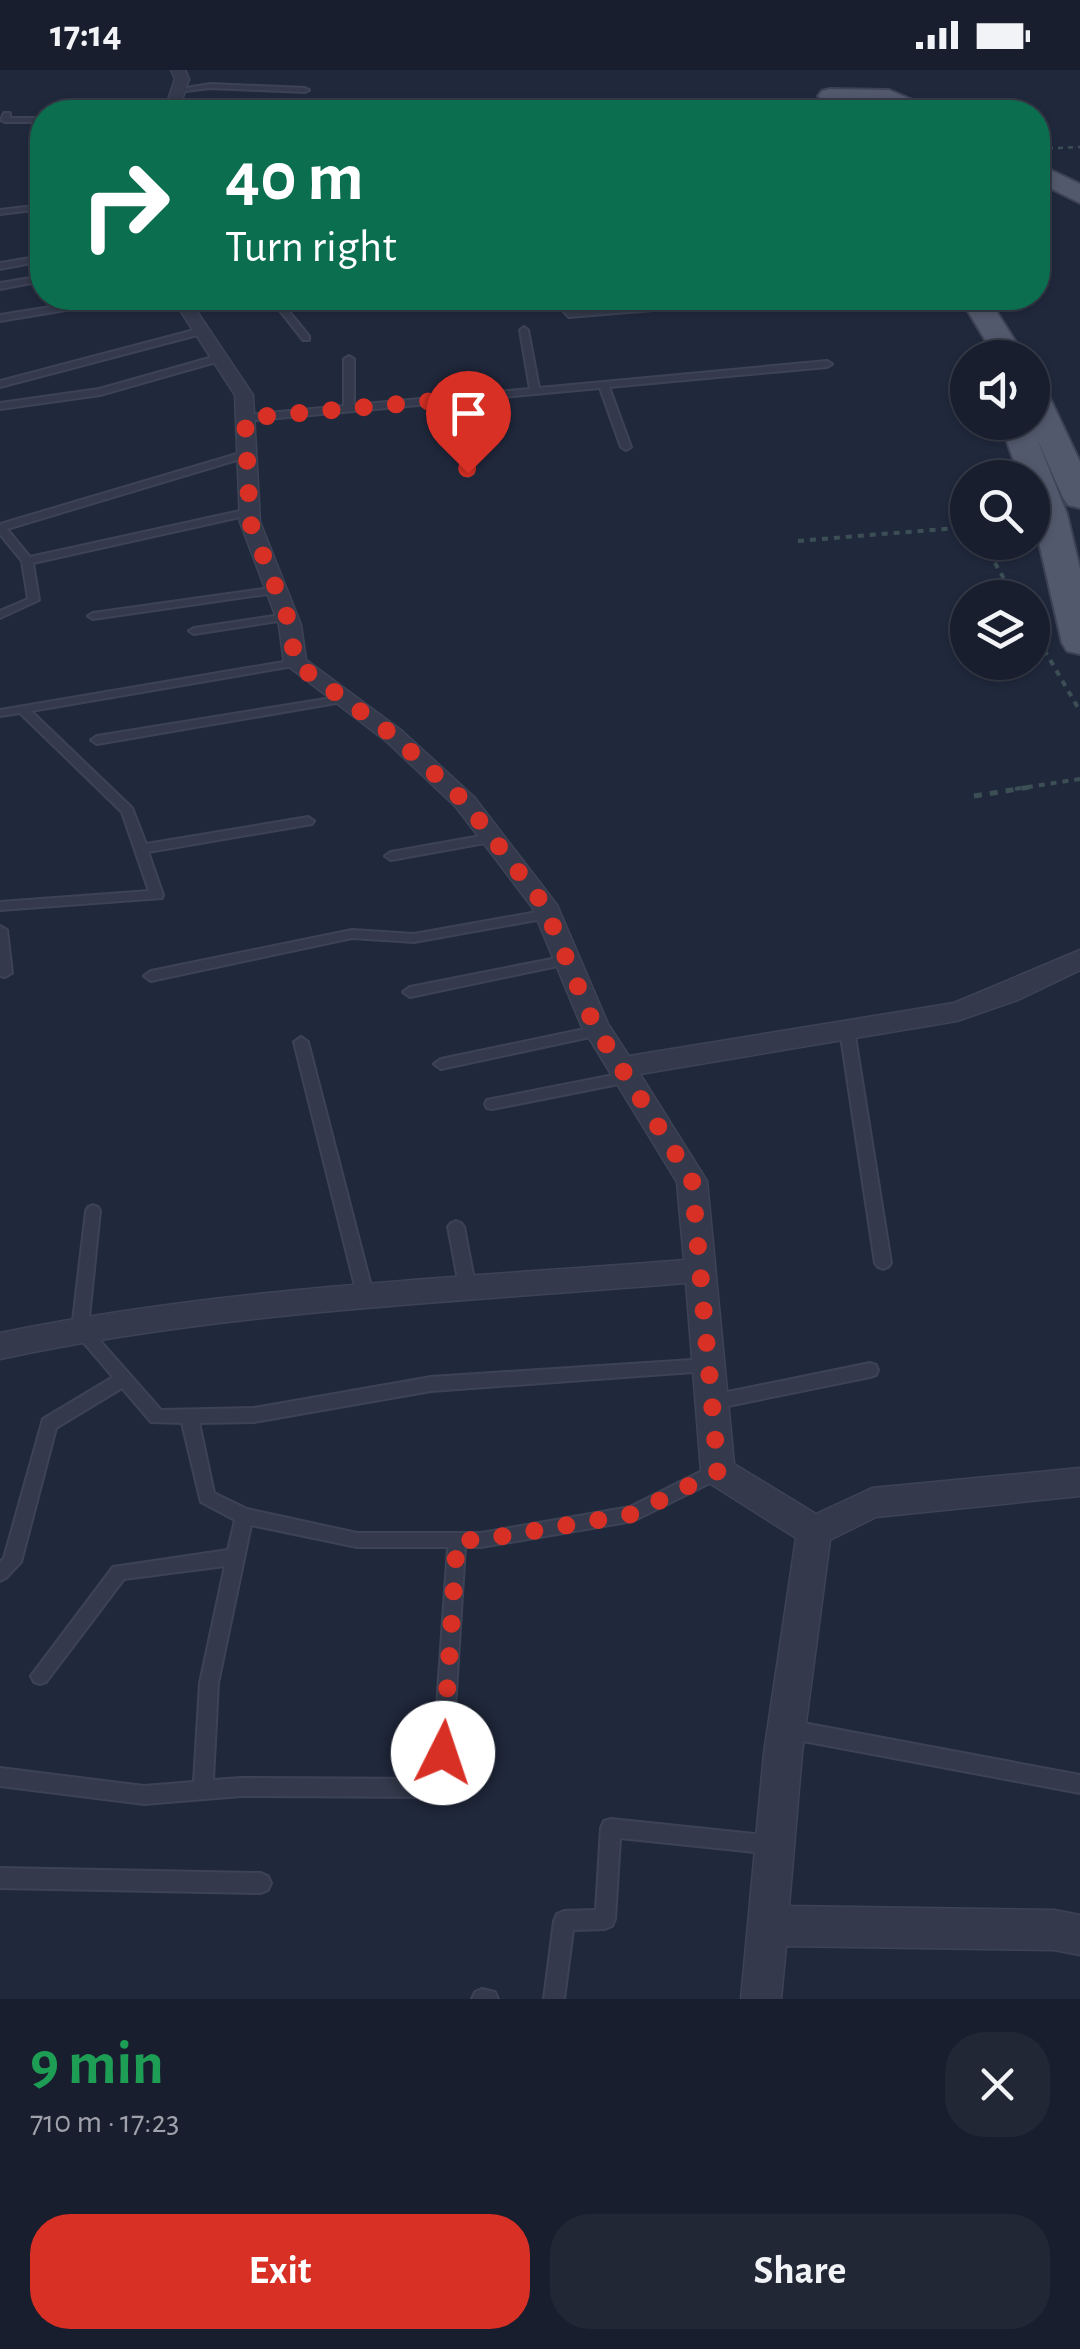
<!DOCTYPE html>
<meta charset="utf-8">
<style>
body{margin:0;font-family:"Alegreya Sans",sans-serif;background:#212735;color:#f1f3f6;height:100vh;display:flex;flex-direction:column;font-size:38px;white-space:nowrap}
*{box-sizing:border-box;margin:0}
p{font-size:32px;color:#9fa2aa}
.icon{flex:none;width:55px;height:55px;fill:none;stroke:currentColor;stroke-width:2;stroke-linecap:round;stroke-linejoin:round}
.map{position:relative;height:1929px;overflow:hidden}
.side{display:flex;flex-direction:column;background:#181e2d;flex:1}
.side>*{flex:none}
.hud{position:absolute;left:30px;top:30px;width:1020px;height:210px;border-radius:40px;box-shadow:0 2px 8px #0004,0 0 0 2px #363c49;background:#0b6e4f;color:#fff;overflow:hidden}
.fabs{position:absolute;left:950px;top:270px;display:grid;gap:20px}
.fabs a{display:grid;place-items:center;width:100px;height:100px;border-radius:50%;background:#181e2d;box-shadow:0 2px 8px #0004,0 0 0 2px #363c49;font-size:50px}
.pin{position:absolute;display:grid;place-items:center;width:85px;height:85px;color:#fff;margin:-102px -42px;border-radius:50% 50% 50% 0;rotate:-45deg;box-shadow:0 0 10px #0007}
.pin .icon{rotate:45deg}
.me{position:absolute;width:110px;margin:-55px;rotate:4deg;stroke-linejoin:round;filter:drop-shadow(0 0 8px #0008)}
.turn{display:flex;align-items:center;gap:35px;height:210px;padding:0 30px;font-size:45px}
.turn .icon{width:130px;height:130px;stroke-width:2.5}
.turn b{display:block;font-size:70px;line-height:85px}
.round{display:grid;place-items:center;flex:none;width:105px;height:105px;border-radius:40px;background:#212735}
.headline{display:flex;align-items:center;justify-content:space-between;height:170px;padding:0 30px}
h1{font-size:60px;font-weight:600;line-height:75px;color:#1e9e55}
.primary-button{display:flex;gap:20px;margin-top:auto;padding:20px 30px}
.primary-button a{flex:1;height:115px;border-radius:40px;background:#d93025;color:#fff;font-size:40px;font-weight:600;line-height:115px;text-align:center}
.primary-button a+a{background:#212735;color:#f1f3f6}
.status{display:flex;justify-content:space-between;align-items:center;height:70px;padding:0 50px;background:#181e2d;direction:ltr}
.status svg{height:28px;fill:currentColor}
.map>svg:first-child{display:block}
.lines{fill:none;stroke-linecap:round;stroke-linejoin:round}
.lane-casing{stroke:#3d4355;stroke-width:4}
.street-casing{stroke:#3d4355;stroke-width:3}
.primary-casing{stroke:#3d4355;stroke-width:4}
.path-far2{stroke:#3b4f55;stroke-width:2.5;stroke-dasharray:5 5;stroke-linecap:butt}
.path-far1{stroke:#3b4f55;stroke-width:4;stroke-dasharray:6 6;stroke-linecap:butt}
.path{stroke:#3b4f55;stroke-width:5;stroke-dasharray:8 8;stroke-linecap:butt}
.lane{fill:#343a4c;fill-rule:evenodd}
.street{fill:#343a4c;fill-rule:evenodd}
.primary{fill:#52596c;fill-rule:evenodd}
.route{stroke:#d93025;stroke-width:18;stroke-dasharray:0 32.4}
</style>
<div class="status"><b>17:14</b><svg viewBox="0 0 49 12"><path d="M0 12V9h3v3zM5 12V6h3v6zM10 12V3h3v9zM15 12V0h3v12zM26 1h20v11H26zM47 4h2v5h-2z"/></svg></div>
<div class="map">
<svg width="1080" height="1929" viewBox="0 0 1080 1929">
<rect width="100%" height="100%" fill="#20283c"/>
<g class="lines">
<g class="lane-casing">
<path id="lane" d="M210 14 305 18 309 20 305 22 210 18 178 22 174 20Z
M764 37H770L772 42H765Z
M4 43H10V48H42V52H5L1 50Z
M42 135V139L0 144V140Z
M42 186V191L0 199V193Z
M42 206V211L0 219V213Z
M107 228H124L120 231 0 251V245Z
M270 228H278L309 266V270H303Z
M551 228H559L571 241 736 228H766L762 231 569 247Z
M524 257 528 260 539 318 827 291 832 294 827 297 609 317 631 377 626 380 621 377 600 318 460 331 473 403 468 406 463 403 451 332 245 351 240 348 245 345 344 336V289L349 286 354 289V335L530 319 520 260Z
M202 258 205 259V263L0 317V311Z
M220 285 225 288 223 290 100 325 0 339V333L99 319Z
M247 381 252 384 250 386 7 459 30 487 249 439 254 442 249 445 33 493 39 530 0 548V541L28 529 22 491 0 464V454Z
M277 517 282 520 281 522 93 549 88 546 93 543Z
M287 544 291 545V549L194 564 189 561 194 558Z
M295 590 299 591V595L31 641 132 738 146 774 308 747 314 751 312 754 148 782 163 825 162 828 0 840V832L149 821 122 742 20 643 0 646V640Z
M344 626 350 629 348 631 97 674 91 670 97 666Z
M492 764 496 765 498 768 496 771 391 790 385 786 391 782Z
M548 840 554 844 553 847 414 872 352 868 151 911 144 906 151 901 352 860 414 864Z
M0 856 7 860 12 903 5 907 0 906Z
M567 886 574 890 572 893 410 927 403 922 410 917Z
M847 955 854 960 891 1193 888 1197 883 1199 878 1197 875 1193 840 960Z
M599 956 606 961 604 964 441 999 434 994 441 989Z
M301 967 308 972 374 1228 371 1232 366 1234 361 1232 358 1228 294 972Z
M629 1002 634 1003 636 1007 634 1011 492 1039 487 1038 485 1034 487 1030 492 1029Z
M93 1135 98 1137 100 1141 88 1257 161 1340 254 1338 431 1307 707 1289 713 1290 715 1295 713 1300 707 1301 431 1321 254 1352 199 1353 214 1423 247 1439 357 1463H481L630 1437 712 1396 718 1394 724 1396 726 1401 724 1406 633 1451 481 1477H465L450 1718 448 1724 441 1727 241 1726 144 1734 0 1716V1698L144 1716 194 1712 200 1613 225 1496 124 1509 46 1612 40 1614 34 1612 31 1606 113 1497 228 1480 235 1450 201 1432 182 1353 151 1352 122 1318 56 1358 21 1492 6 1508 0 1511V1492L4 1488 43 1349 113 1307 72 1259 86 1141 88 1137ZM251 1455 357 1477H448L432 1709 241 1708 213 1710 218 1613Z
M456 1151 461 1153 464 1157 476 1220 473 1224 468 1226 463 1224 460 1220 448 1157 451 1153Z
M870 1293 876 1295 878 1300 876 1305 870 1307 713 1339 707 1337 705 1332 707 1327 713 1325Z
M787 1650 1080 1705V1723L787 1668 780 1665 778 1659 780 1653Z
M611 1749 774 1766 781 1768 784 1775 781 1782 774 1784 620 1768 615 1849 612 1856 605 1859 573 1860 564 1929H544L554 1851 557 1844 564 1841 596 1840 601 1758 604 1751Z
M0 1798 261 1803 268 1806 271 1813 268 1820 261 1823 0 1818Z
M482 1919 495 1922 498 1929H472L475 1922Z"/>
</g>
<g class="street-casing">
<path id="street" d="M171 0H185L189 9 178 42H164L175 9Z
M172 228H188L253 325 260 452 301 555 306 590 402 661 474 727 557 835 608 954 629 986 954 933 1080 880V900L1018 930 957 951 640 1004 707 1111 734 1394 816 1444 872 1418 1080 1398V1426L876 1447 830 1470 802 1683 789 1836 1054 1840 1080 1845V1885L1054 1880 786 1876 781 1929H741L764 1683 796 1468 706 1411 701 1401 686 1213C460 1232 221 1241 0 1289V1263C222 1217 458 1208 684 1190L677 1112 581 955 532 837 456 737 386 671 284 593 279 555 240 452 235 325Z"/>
</g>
<g class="primary-casing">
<path id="primary" d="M830 19 889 20 941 42H908L886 34 822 31 818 26 822 21Z
M1038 94 1080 114V133L1038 112Z
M960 228H988L1026 288H996Z
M1032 313 1047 322 1080 392V438L1068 435 1063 428 1036 366 1067 444 1080 499V584L1067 581 1062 573 1032 442V408H1020L1000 352H1032Z"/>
</g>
<path class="path-far2" d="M1038 79 1080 77"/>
<path class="path-far1" d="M798 471 968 457
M983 472 1015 528
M1032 559 1080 641
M1015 719 1080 709"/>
<path class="path" d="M974 726 1030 717"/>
<use href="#lane" class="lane"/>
<use href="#street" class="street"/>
<use href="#primary" class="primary"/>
</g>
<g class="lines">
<path class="route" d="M443 1683 457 1470H480L633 1444 718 1401 692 1110 594 955 544 835 465 732 394 666 295 593 290 554 250 452 245 348 455 329 468 403"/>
</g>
</svg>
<div class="fabs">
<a><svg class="icon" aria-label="sound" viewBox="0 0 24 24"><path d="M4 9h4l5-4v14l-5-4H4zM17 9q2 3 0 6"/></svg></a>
<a><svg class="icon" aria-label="search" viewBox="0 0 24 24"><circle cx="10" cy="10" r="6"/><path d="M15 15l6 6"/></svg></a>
<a><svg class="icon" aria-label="layers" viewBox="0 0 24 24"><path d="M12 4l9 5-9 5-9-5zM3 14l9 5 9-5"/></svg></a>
</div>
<div class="pin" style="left:468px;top:403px;background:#d93025"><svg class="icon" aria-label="arrive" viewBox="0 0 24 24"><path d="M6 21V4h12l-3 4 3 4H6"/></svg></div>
<svg class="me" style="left:443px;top:1683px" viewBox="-20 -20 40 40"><circle r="19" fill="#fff"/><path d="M0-13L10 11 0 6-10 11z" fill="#d93025"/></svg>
<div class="hud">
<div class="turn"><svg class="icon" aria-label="right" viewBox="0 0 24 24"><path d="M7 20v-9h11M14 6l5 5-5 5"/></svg><div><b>40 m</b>Turn right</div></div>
</div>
</div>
<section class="side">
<div class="headline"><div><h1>9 min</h1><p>710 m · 17:23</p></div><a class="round"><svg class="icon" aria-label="close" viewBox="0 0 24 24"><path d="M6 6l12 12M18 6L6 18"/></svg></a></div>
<div class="primary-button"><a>Exit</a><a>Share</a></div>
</section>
